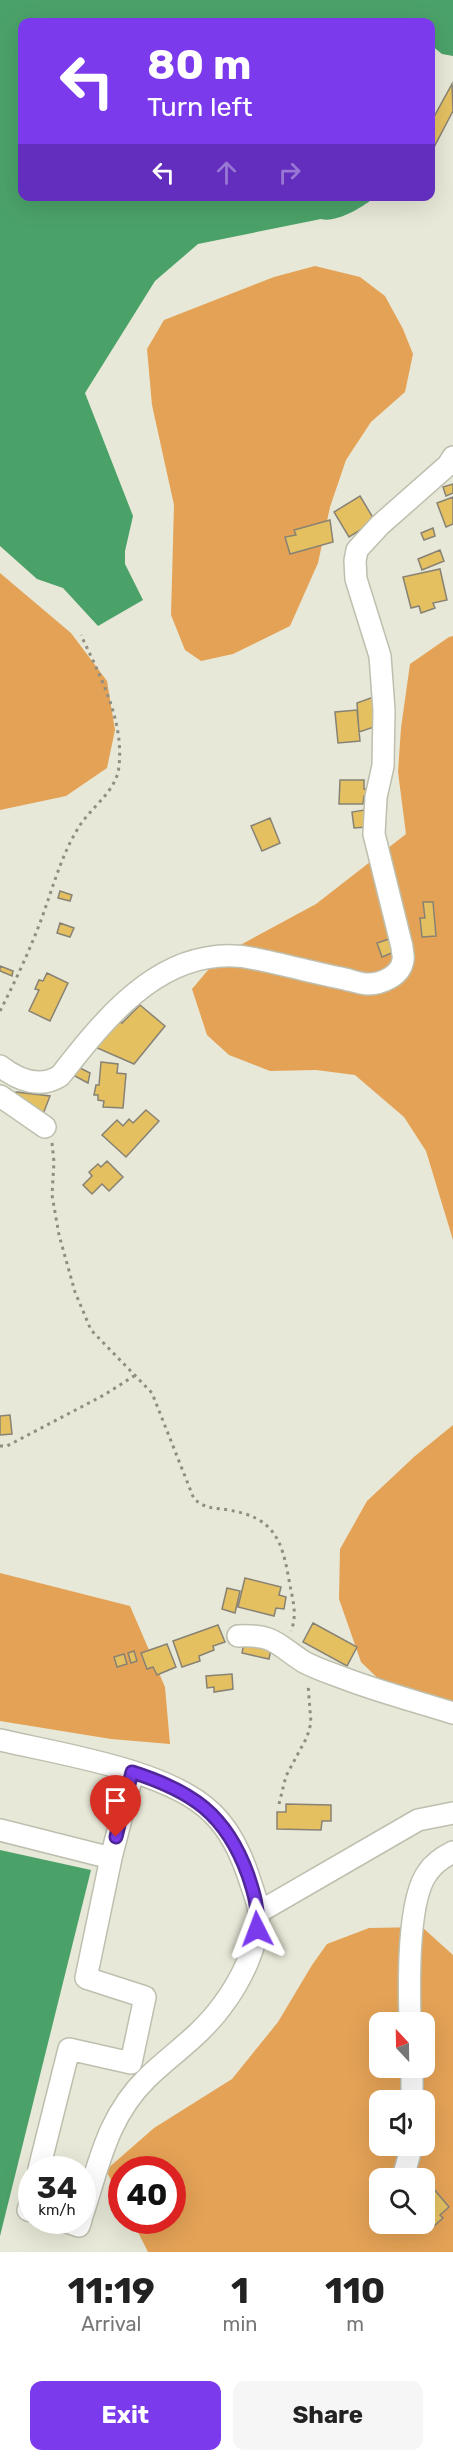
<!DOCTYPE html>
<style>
body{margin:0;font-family:Rubik,sans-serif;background:#f6f6f6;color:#222;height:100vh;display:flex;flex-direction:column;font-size:22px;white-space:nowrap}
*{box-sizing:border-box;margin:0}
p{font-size:20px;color:#767676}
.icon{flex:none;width:33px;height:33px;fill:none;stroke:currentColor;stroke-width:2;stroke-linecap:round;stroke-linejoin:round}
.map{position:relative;height:2252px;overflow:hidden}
.details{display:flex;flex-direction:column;background:#fff;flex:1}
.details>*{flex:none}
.banner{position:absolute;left:18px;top:18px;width:417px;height:183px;border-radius:12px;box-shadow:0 6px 24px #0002;background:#7c3aed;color:#fff;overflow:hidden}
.needle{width:39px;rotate:338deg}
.tools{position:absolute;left:369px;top:2012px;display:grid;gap:12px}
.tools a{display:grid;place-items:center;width:66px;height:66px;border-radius:12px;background:#fff;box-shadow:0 6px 24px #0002;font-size:30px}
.speed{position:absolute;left:18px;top:2156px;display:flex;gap:12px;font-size:30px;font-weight:700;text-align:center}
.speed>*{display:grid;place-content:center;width:78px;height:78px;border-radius:50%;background:#fff;box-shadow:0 6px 24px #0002;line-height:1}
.speed small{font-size:15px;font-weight:400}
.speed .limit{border:9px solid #d22;background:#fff;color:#111}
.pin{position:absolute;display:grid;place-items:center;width:51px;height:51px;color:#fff;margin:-62px -26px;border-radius:50% 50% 50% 0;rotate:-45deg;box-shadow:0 0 6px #0007}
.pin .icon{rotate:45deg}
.me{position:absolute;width:66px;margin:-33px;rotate:357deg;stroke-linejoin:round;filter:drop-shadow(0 0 4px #0008)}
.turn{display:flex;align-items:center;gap:21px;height:126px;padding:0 30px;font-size:27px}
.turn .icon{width:78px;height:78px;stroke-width:2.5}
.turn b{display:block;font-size:42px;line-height:51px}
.lanes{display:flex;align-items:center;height:57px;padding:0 30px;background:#0003;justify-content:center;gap:30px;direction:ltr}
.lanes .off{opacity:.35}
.eta{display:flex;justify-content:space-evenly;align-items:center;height:102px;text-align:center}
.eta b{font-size:36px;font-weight:700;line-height:42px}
.primary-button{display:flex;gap:12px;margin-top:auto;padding:12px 30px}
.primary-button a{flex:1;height:69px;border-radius:12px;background:#7c3aed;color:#fff;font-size:24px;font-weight:700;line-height:69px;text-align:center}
.primary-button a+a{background:#f6f6f6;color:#222}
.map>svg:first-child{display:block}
.forest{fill:#e4a256;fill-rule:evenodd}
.water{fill:#4ba269}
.building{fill:#e4c061;stroke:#888274;stroke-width:1.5}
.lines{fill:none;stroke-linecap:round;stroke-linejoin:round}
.minor-casing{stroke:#bebfae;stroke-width:24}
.path{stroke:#8e8e82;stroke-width:3;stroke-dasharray:3 4.5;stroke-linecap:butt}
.minor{stroke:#fff;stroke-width:21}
.route-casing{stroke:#51269a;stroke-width:15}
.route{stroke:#7c3aed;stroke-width:10}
</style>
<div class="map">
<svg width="453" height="2252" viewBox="0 0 453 2252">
<rect width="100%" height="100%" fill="#e7e8d7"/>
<path class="forest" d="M315 266 360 277 385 296 403 329 413 354 405 392 371 422 346 460 330 507 318 563 290 626 233 654 201 661 185 650 171 615 174 505 152 405 147 349 164 320 274 277Z
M0 573 71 633 107 681 115 730 107 768 66 796 0 810Z
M453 636V1240L426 1151 404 1117 355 1075 316 1070 270 1071 229 1055 207 1035 192 989 220 956 316 904 406 834 398 772 401 728 410 664 449 637Z
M453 1425V1711L399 1699 361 1662 339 1599 340 1549 367 1501 415 1456Z
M0 1573 130 1606 165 1687 170 1744 111 1739 0 1721Z
M422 1927 453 1955V2252H148L132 2220H172V2169H122L121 2201 106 2170 154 2128 232 2079 278 2022 312 1965 327 1944 369 1928ZM380 2022H424V2067H380ZM380 2100H424V2145H380ZM380 2178H424V2223H380Z"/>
<path class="water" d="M0 0H453V56L442 54 431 45 430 22H22V196L375 197C363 207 337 223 321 219L198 244 155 281 85 393 133 516 125 551V564L143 600 98 626 63 588 37 579 0 546Z
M0 1850 91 1870 0 2236Z"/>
<path class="building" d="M452 84 453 111 433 149 430 148V124Z
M453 484V493L446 496 443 487Z
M360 496 375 521 349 537 334 512Z
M453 497V524L446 527 437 503Z
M330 520 333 542 290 554 285 537 296 535 294 530Z
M433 528 435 536 424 540 421 533Z
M440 550 444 561 422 570 418 559Z
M440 569 447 600 433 603 435 608 421 613 419 606 411 608 403 577Z
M376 696 374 727 359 732 357 703Z
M357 710 360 741 338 743 335 712Z
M340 780H364V789H368V796H364L363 804H339Z
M364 810 367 827 354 828 352 812Z
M270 818 280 843 262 851 251 826Z
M60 891 72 895 70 901 58 898Z
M423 902H433L436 936 422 937 420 918H425Z
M60 923 74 928 70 937 57 933Z
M389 939 394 952 382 957 377 943Z
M0 966 13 971 12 976 0 971Z
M47 973 68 983 50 1021 29 1011 39 990 35 989 39 980 43 981Z
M140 1005 165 1026 134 1064 95 1047 118 1021 122 1023Z
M101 1062 118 1064 117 1073 126 1074 123 1108 103 1107 104 1101 98 1100V1095H94L96 1085H99Z
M78 1067 90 1073 88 1083 73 1075Z
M16 1092 50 1096 42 1117 13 1100Z
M146 1110 159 1121 126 1157 102 1135 117 1120 123 1126 129 1119 133 1123Z
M107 1161 123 1177 109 1191 102 1184 92 1194 83 1185 92 1176 89 1172 98 1164 101 1167Z
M10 1415 12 1434 0 1435V1416Z
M245 1578 281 1587 279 1595 286 1597 284 1609 276 1608 274 1616 238 1607Z
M227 1588 240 1591 235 1613 222 1609Z
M313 1623 357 1647 347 1666 303 1642Z
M218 1625 225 1642 213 1646 214 1650 199 1656 200 1661 182 1667 173 1641Z
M244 1643 271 1649 269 1659 242 1653Z
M167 1644 176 1667 157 1675 153 1667 147 1669 141 1653Z
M134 1651 137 1661 131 1663 128 1653Z
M124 1654 127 1664 117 1667 114 1657Z
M232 1674 233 1689 214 1692V1687L207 1688 206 1676Z
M286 1804 331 1805V1821H322L321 1830 277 1829V1812H286Z
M433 2188 449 2207 440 2215 443 2218 426 2233 418 2223H424V2195Z"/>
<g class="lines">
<g class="minor-casing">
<path id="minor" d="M0 1066C18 1080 39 1089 60 1076 97 1029 143 969 206 958 222 955 240 955 256 959 286 965 315 973 345 979 353 981 361 984 368 984 381 984 401 976 403 960 404 956 402 951 402 947L374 834 376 797 383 766 384 710 380 656 356 579 355 561 357 550 380 525 448 465 453 457
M0 1096 45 1127
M238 1636C275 1634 277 1645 304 1662 315 1668 327 1672 338 1676 376 1691 415 1701 453 1713
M0 1740C60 1754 169 1770 212 1813 232 1832 243 1858 251 1884 254 1893 259 1905 259 1915 258 1946 241 1981 222 2006 201 2035 172 2054 147 2078 107 2117 99 2165 82 2216
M0 1830 111 1858
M259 1912 418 1820 453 1813
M410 2022C409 1987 407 1899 428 1872 434 1863 443 1857 453 1852
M412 2067V2100
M39 2169 69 2049 131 2063 145 1997 86 1978 111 1858 133 1772
M403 2178 412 2145
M32 2198 28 2210 32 2211
M61 2220 79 2226 81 2220"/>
</g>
<path class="path" d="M0 1011C14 984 27 956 38 928 51 895 59 860 77 830 89 808 117 792 119 766 124 720 100 676 81 635
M52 1143 54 1162 52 1195 59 1235 75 1292 91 1330 152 1393 194 1499C208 1510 212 1507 228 1510 274 1517 282 1540 289 1580 292 1598 298 1613 291 1631
M0 1446H7L104 1395 134 1376
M279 1804 286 1776 307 1737 311 1723 308 1684"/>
<use href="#minor" class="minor"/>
</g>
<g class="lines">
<g class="route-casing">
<path id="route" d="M116 1837 132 1772C192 1791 226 1814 248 1875 254 1893 259 1909 257 1929"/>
</g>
<use href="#route" class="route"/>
</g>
</svg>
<div class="tools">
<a><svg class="needle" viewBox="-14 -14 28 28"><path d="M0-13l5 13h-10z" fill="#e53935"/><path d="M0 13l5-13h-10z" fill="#767676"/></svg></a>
<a><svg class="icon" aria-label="sound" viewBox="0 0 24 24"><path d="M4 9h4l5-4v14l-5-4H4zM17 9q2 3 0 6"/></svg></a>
<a><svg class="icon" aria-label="search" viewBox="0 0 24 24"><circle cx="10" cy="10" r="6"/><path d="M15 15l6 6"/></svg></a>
</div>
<div class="speed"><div>34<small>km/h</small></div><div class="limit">40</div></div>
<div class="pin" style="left:116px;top:1837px;background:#d93025"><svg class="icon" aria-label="arrive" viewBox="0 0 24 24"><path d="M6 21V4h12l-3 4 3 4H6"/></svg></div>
<svg class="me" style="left:257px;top:1929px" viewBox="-20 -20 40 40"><path d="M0-17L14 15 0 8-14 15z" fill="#7c3aed" stroke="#fff" stroke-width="4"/></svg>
<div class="banner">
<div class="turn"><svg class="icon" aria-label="left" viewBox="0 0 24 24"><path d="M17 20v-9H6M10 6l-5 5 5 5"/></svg><div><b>80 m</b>Turn left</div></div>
<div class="lanes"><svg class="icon" aria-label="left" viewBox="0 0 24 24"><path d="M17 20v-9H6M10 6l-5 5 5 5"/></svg><svg class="icon off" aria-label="ahead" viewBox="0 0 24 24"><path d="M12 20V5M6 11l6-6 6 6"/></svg><svg class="icon off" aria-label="right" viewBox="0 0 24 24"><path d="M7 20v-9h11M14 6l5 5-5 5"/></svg></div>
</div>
</div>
<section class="details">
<div class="eta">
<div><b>11:19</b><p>Arrival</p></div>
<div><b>1</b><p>min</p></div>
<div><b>110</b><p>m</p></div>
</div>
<div class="primary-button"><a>Exit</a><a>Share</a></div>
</section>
